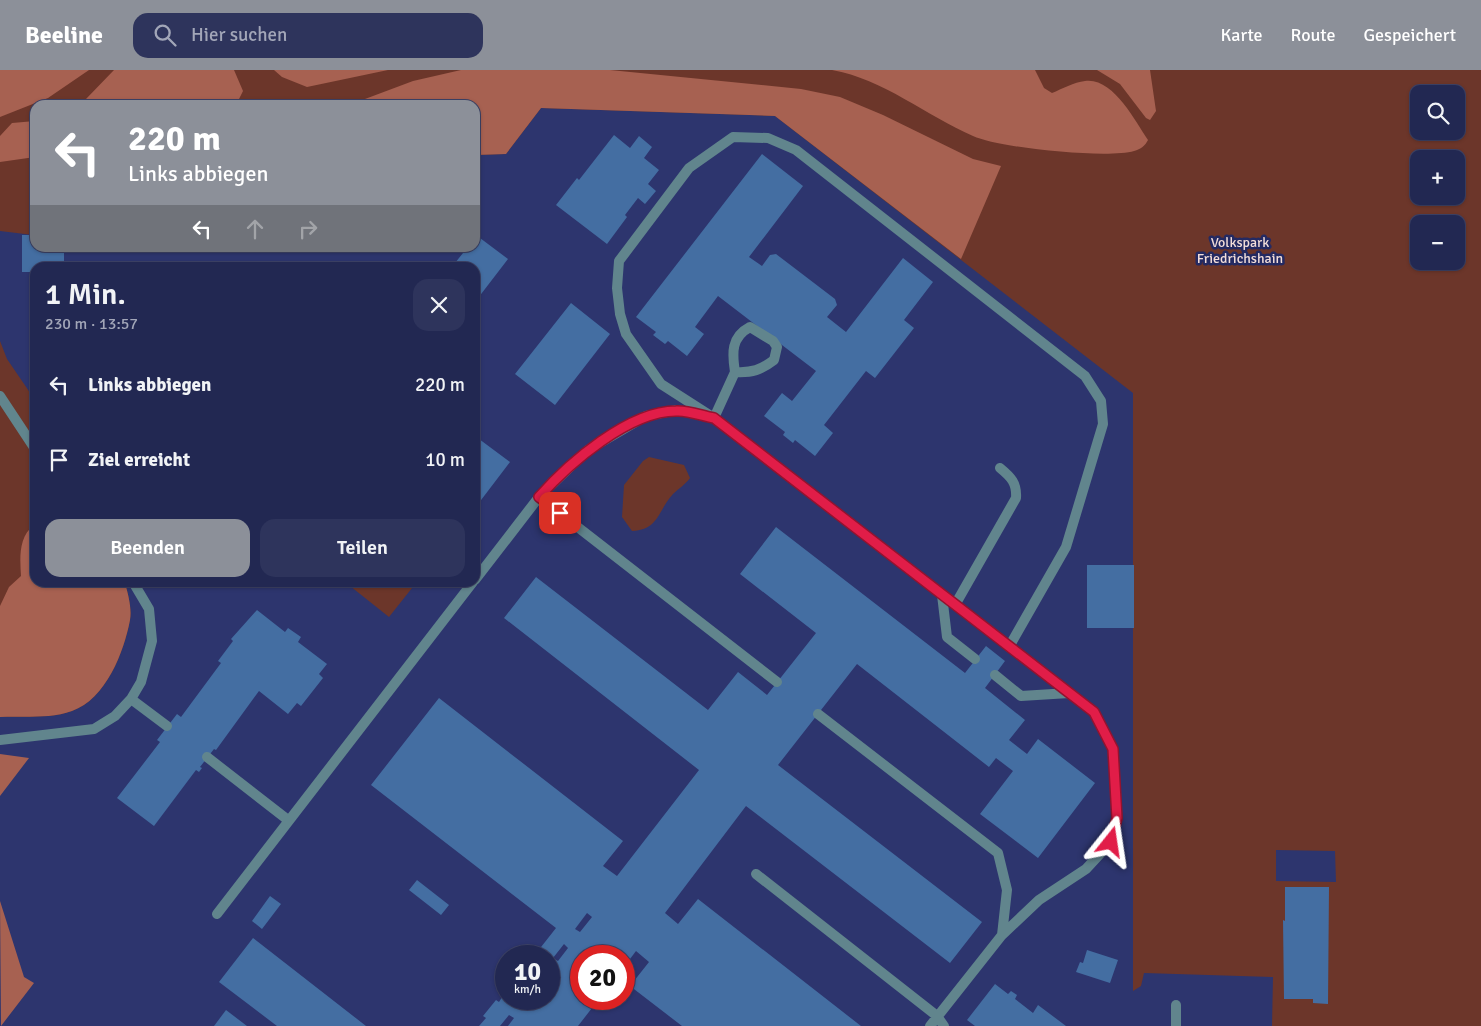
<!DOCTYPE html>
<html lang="de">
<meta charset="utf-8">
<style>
body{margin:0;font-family:Signika,sans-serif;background:#2e345c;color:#f1f3f6;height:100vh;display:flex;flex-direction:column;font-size:19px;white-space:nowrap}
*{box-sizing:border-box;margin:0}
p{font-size:16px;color:#a2a6b8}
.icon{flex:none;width:28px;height:28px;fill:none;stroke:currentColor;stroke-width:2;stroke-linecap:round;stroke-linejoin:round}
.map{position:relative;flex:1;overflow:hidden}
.panel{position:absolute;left:30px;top:192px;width:450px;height:325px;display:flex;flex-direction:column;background:#222852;border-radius:15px;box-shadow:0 1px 4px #0004,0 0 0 1px #3f4469}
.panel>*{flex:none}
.top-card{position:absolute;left:30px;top:30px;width:450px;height:152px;border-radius:15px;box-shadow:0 1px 4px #0004,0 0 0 1px #3f4469;background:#8c9099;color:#fff;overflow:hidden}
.buttons{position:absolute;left:1410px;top:15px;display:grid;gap:10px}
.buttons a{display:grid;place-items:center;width:55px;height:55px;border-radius:10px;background:#222852;box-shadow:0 1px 4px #0004,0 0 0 1px #3f4469;font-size:25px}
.speed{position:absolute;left:495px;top:875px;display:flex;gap:10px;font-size:25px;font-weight:700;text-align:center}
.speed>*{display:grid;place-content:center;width:65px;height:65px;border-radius:50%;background:#222852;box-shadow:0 1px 4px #0004,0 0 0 1px #3f4469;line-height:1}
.speed small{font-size:12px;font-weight:400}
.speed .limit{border:8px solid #d22;background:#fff;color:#111}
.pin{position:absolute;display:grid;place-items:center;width:42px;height:42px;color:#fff;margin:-21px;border-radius:10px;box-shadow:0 2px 8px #0006}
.me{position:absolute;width:55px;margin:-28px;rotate:15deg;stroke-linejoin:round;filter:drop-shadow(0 0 4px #0008)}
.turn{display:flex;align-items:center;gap:18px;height:105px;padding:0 15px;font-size:22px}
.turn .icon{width:65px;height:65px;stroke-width:2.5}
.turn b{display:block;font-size:35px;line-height:42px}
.lanes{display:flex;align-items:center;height:48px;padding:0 15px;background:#0003;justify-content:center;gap:25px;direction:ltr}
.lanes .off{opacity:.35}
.round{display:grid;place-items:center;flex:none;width:52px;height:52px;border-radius:15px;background:#2e345c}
.headline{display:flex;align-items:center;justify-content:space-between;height:85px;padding:0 15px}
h1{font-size:30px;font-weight:600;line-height:38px}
.button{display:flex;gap:10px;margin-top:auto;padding:10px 15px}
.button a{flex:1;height:58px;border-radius:15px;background:#8c9099;color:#fff;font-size:20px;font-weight:600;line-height:58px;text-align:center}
.button a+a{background:#2e345c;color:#f1f3f6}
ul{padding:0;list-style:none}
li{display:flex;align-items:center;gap:15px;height:75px;padding:0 15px}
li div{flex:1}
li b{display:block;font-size:19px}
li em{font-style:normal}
header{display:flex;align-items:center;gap:30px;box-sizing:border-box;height:70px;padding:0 25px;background:#8c9099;color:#fff}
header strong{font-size:24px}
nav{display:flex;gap:28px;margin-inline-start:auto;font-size:18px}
.search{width:350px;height:45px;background:#2e345c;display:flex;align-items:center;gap:12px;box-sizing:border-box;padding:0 18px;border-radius:15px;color:#a2a6b8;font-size:19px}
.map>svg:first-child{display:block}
.green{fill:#6c362a;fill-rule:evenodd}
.forest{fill:#a76151}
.building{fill:#446ea2;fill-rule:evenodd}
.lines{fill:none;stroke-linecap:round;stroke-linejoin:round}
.lane{stroke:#61858d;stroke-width:10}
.street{stroke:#61858d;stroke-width:10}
.route-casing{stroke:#92132f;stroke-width:12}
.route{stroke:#e11d48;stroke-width:9}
.labels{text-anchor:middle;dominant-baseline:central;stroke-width:5;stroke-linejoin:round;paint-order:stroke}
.park-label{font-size:14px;fill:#f3ded9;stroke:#242a62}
</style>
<header>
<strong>Beeline</strong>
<div class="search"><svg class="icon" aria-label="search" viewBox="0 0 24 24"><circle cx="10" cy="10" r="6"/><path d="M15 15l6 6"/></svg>Hier suchen</div>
<nav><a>Karte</a><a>Route</a><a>Gespeichert</a></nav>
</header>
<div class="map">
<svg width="1481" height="956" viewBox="0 0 1481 956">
<rect width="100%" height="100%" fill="#2d356e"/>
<path class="green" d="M0 0H1481V956H1272L1273 907 1144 903 1141 916 1133 921V323L775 46 541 38 506 84 475 85V35H35L33 165 0 161ZM1419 24H1456V61H1419ZM1419 89H1456V126H1419ZM1419 154H1456V191H1419ZM1276 780 1335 781 1336 812 1276 811Z
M0 271 7 289 35 330V512L125 513C128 524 132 538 130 550 124 582 106 629 72 641 50 649 23 646 0 647Z
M649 387 684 395 690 408C685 415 679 418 673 424 658 440 659 460 632 461L622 447 624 415 643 391Z
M352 513 353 512 416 513 389 547 350 516Z"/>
<path class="forest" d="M0 0H89L48 28 0 47Z
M114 0H234L243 21 236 35H74L86 29Z
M274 0H388L307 17 282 7Z
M461 0H610L801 19 840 27 883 45 973 89 1001 96 961 189 775 46 541 38 506 84 475 85V35H349L413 11Z
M832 0H1035L1044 18 1052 23C1062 19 1074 12 1085 11 1113 7 1135 51 1148 70 1145 76 1141 79 1134 81 1107 89 999 78 973 66 927 46 883 9 832 0Z
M1097 0H1150L1156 41 1150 50 1146 48 1120 14Z
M35 51V87L0 92V66L12 53Z
M34 455 35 512 125 513C128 524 132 538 130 550 124 582 106 629 72 641 50 649 23 646 0 647V536L9 517 21 506C20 489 18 467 34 455Z
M0 684 29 688 0 726Z
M0 831 24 907 34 913 1 956Z"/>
<path class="building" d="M614 65 630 78 639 66 652 77 644 88 659 100 648 114 656 121 645 134 638 128 625 145 627 147 607 174 556 135 577 108 579 110Z
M762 84 803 116 749 187 762 196 770 185 776 184 835 229 837 235 827 247 846 262 903 188 933 212 904 250 914 258 875 308 866 301 824 355 833 363 815 386 795 370 793 373 783 365 785 362 764 346 782 323 792 331 816 301 718 226 695 257 704 264 687 286 668 271 665 274 653 265 656 262 636 247Z
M33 114 35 178H64V198H35V202H22V165H33Z
M476 165 508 189 475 232V198H451L467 178H475Z
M571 233 610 264 555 335 515 304Z
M475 366 510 392 475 438Z
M776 457 965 603 986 576 1005 591 985 618 1025 650 1009 670 1027 684 1038 669 1095 713 1038 788 980 744 1013 701 996 688 989 697 857 594 778 695 982 852 950 893 746 736 665 843 678 854 698 829 861 956H682L630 916 649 892 636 881 624 897V886H581V929H599L578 956H508L514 948 509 945 500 956H479L486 948 483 946 496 930 499 932 506 921V929H549V903L554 897 549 893V886H534L556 858 371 715 439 628 623 771 603 796 617 806 699 700 504 548 536 507 708 640 738 602 767 625 816 563 740 504ZM587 843 592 847 580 862 575 859ZM564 874 568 878 558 891 553 888Z
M1087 495H1134V558H1087Z
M257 540 285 562 288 558 301 567 298 572 327 594 319 604 323 608 301 636 297 633 288 644 259 621 216 680 214 679 200 697 202 698 199 702 196 700 154 756 117 728 160 672 157 670 177 644 181 647 221 593 218 591 233 571 231 569Z
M417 810 449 835 441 845 409 820Z
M1285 817H1329L1328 934 1313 933V929H1284L1283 850 1285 851Z
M270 826 281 834 262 859 252 851Z
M253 868 366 956H277L219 912Z
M1087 880 1118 890 1110 913 1076 902 1080 892 1083 893Z
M995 914 1008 924 1011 921 1017 925 1015 929 1033 943 1038 935 1066 956H975L967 950Z
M226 940 247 956H214Z"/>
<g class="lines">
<path class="lane" d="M735 302C732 283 731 267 750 257L773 271 777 277 774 290C761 300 752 303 735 302L714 348 661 314 626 264 620 244 617 218 619 191 689 98 733 67 768 68 796 80 1085 306 1101 331 1103 354 1066 477 1009 577
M0 326 35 379
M539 427 777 612
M475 510 539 427 588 380 646 346 677 340 714 348 1094 642 1113 679 1117 748 1111 772 1086 799 1039 830 1002 865 930 956
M942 525 947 567 975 589
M955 535 1016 428C1017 413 1011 407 1000 398
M995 605 1021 626 1069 623
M131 629 167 656
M818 644 998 783 1007 820 1002 865
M0 670 94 659 115 646 131 629 141 612 152 571 149 539 133 512
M207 687 288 750
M756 804 937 946 944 956
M217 844 473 512"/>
<path class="street" d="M1176 935V956"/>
</g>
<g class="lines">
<g class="route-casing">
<path id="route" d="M560 443 539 427C569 393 629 341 676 341 688 340 702 346 714 348L1094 642 1113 679 1117 748 1111 772"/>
</g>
<use href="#route" class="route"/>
</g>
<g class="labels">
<g class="park-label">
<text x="1240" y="172">Volkspark<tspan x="1240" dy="16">Friedrichshain</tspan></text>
</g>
</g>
</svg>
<div class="buttons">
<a><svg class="icon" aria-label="search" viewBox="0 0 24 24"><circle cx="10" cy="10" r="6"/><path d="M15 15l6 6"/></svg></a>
<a>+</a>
<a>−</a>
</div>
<div class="speed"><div>10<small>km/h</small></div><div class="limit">20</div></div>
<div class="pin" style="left:560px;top:443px;background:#d93025"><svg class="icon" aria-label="arrive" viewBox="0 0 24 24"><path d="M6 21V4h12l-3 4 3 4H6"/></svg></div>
<svg class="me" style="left:1111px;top:772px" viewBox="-20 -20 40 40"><path d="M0-17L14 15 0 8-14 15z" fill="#e11d48" stroke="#fff" stroke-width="4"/></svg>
<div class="top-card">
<div class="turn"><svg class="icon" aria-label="left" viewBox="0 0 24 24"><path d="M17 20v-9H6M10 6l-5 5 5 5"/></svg><div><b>220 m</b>Links abbiegen</div></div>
<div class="lanes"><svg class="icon" aria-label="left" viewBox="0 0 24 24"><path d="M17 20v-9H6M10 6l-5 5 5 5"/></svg><svg class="icon off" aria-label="ahead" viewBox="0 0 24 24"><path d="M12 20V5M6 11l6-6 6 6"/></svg><svg class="icon off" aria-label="right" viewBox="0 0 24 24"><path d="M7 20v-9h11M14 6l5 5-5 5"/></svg></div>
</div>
<section class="panel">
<div class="headline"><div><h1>1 Min.</h1><p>230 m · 13:57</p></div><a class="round"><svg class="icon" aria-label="close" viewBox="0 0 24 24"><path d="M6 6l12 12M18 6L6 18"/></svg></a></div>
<ul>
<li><svg class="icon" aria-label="left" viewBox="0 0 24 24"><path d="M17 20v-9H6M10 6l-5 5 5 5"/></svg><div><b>Links abbiegen</b></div><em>220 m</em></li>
<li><svg class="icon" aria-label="arrive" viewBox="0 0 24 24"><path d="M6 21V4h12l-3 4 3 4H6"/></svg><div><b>Ziel erreicht</b></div><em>10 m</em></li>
</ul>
<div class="button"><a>Beenden</a><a>Teilen</a></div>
</section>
</div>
